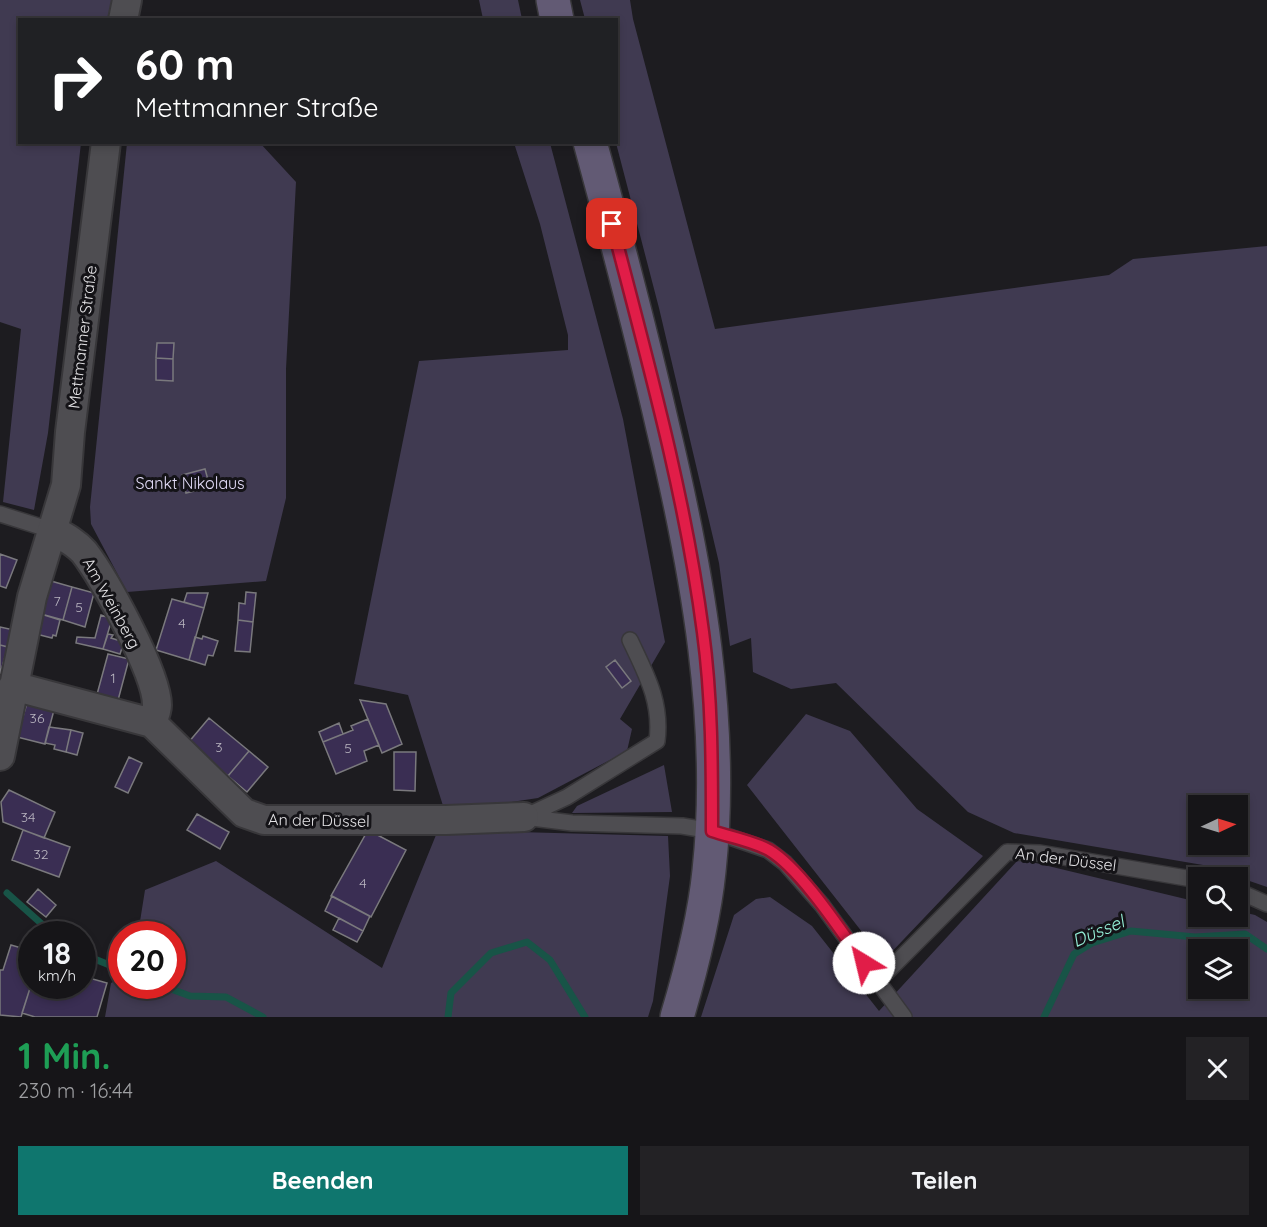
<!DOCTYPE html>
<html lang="de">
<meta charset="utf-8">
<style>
body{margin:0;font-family:Quicksand,sans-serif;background:#232225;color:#f1f3f6;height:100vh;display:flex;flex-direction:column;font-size:22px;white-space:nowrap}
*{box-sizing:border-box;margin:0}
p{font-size:20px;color:#9e9fa2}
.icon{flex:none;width:33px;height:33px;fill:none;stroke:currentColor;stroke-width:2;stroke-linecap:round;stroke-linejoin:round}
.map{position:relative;height:1017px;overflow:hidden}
.panel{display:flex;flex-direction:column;background:#161518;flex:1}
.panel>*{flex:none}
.banner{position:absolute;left:18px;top:18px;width:600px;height:126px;border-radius:0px;box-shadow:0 3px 9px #0003,0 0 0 2px #353437;background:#202124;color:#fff;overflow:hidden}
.needle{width:39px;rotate:86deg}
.buttons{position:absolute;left:1188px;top:795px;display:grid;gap:12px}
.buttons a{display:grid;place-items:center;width:60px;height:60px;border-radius:0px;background:#161518;box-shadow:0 3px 9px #0003,0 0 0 2px #353437;font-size:30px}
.speed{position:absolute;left:18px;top:921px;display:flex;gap:12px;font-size:30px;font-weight:700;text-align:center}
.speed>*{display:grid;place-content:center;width:78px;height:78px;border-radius:50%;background:#161518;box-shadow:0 3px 9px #0003,0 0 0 2px #353437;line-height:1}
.speed small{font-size:15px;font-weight:400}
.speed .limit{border:9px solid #d22;background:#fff;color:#111}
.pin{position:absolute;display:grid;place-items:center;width:51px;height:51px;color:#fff;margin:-26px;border-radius:12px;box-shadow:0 3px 9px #0006}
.me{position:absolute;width:66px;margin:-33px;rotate:324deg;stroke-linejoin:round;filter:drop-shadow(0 0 4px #0008)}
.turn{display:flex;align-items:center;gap:21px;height:126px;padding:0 18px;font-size:27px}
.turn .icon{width:78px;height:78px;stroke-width:2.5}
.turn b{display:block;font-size:42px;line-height:51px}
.round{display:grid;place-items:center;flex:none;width:63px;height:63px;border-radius:0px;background:#232225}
.headline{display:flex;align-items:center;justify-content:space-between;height:102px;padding:0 18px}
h1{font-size:36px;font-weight:700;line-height:45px;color:#1e9e55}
.cta{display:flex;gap:12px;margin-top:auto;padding:12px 18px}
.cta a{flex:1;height:69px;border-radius:0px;background:#0f766e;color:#fff;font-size:24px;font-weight:700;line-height:69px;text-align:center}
.cta a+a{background:#232225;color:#f1f3f6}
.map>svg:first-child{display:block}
.green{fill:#403a51;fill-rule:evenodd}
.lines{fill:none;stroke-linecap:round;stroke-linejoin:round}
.stream{stroke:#185447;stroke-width:7}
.building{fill:#3a2e53;stroke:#7a797d;stroke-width:1.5}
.lane-casing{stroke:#38373a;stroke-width:18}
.street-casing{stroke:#38373a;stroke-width:32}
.secondary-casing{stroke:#38373a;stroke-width:36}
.lane{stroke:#4e4d51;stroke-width:15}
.street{stroke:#4e4d51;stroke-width:28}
.secondary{stroke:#625a74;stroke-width:33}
.route-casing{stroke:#92132f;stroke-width:15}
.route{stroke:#e11d48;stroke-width:10}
.labels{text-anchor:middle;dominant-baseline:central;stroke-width:6;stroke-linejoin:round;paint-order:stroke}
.number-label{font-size:14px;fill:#b9b5c0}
.street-label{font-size:16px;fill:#e3e2e5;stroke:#141317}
.park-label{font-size:16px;fill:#e6dffb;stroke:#141317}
.water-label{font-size:18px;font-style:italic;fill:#96f2da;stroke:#141317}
</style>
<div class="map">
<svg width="1267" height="1017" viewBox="0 0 1267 1017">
<rect width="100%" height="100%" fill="#1d1c20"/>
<path class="green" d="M0 0H127L110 19 20 20V142L81 143 48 433 34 510 3 502 21 329 0 322Z
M479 0H518L522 19H483Z
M580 0H630L633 19 715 329 1109 275 1133 259 1267 246V887L1203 865 1014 833 968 812 836 683 791 689 753 672 751 638 730 646 719 563 659 308 616 143V20L585 19ZM1198 806H1238V844H1198Z
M127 143H260L296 182 286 369V498L266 581 127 592 91 524 90 507Z
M514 143H550L623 419 665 642 620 719 632 729 627 751 538 798 445 812 408 695 354 684 419 361 568 350V335L540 224Z
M806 714 850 731 917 809 983 856 884 960 747 785Z
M664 765 672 812 572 813 577 806Z
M438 830 668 836 670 876 653 1001 648 1017H105L111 983 121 978 122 986H172V934H138L145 890 216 861 382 968Z
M1019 859 1198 902V916H1238V911L1255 915 1267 922V1017H701L734 915 756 899 770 897 812 926 879 1011ZM1198 950H1238V988H1198Z"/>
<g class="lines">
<path class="stream" d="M7 893 53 934
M82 954 122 970
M163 986 190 996 226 997 263 1017
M448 1017 451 993 491 953 527 942 550 960 585 1017
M1044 1017 1074 954 1092 943 1131 931 1195 937 1245 934 1267 949"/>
</g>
<path class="building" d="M157 343H174L173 359 156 358Z
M156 358 173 359V381L156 380Z
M205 469 210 487 186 493 182 475Z
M0 554 17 560 6 588 0 586Z
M51 581 72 587 63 620 41 614Z
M72 587 94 593 85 627 63 620Z
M246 592 256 593 253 622 238 620 239 603 245 604Z
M187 593H208L204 608 184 602Z
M172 599 204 608 189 660 156 650Z
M41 614 60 620 56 636 53 635 52 638 36 634Z
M101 615 112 619 103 649 76 643 77 637 95 638Z
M238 620 253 622 250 652 235 651Z
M0 627 14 630 8 647 0 645Z
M108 634 113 635 111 638 124 642 120 654 103 649Z
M203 636 218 641 213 656 208 655 205 665 189 660 195 637 202 639Z
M0 645 8 647 0 674Z
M108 654 129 659 117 704 96 698Z
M615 660 631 681 622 688 606 667Z
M360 700 386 704 402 744 382 753Z
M27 703 54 710 45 744 17 737Z
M209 718 249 751 228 776 188 743Z
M368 719 379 745 364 751 367 761 336 774 323 742 353 730 351 726Z
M339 723 343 734 323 742 319 732Z
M49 727 71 730 66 752 54 749 55 745 45 743Z
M71 730 83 733 77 755 66 752Z
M249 751 268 767 247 792 228 776Z
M394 752H416L415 791 394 790Z
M129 757 142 763 128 793 115 787Z
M9 790 55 812 44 838 3 822 1 802Z
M197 814 229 832 220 849 187 830Z
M23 830 70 847 59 877 12 860Z
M368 830 406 850 371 917 331 896Z
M38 889 56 905 46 917 27 902Z
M332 896 370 916 363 931 325 911Z
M339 918 363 931 357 942 333 930Z
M11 945 32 951V982L21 1017 0 1015V970H3Z
M82 976 107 983 97 1017H35L22 1013 32 982V986H82Z"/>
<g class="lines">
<g class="lane-casing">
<path id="lane" d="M0 514 54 531
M524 817 572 823 682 826 712 831 768 850 785 863 822 905 904 1017
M524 817 567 797 657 741C662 702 646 674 630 640
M1238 891 1267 904
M877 982 1007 852 1040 853 1198 880"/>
</g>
<g class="street-casing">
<path id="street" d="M123 20 127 0
M54 531C65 537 75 542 84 552 104 578 157 673 157 705 157 711 154 718 152 723
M13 686 152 723
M152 723 244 813 264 820H446L524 817
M0 756 32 597 66 485 70 432 106 142"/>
</g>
<g class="secondary-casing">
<path id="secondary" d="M553 0 557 20
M590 142C616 237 641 332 663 428 697 570 725 724 709 871 704 921 691 970 677 1017"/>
</g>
<use href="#lane" class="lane"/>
<use href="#street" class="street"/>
<use href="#secondary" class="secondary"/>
</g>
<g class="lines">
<g class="route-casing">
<path id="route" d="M612 224C647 359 685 494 703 632 712 698 712 765 712 831 730 837 753 841 769 850 801 869 841 931 864 963"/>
</g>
<use href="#route" class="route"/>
</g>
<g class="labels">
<g class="number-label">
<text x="57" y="601">7</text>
<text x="79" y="607">5</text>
<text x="182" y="623">4</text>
<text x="113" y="678">1</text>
<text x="37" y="718">36</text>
<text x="219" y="747">3</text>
<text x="348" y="748">5</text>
<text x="28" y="817">34</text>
<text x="41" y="854">32</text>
<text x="363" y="883">4</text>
</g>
<g class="street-label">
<text transform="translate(82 337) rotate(-83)">Mettmanner Straße</text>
<text transform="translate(112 603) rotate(61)">Am Weinberg</text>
<text transform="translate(319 820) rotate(1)">An der Düssel</text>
<text transform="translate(1066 859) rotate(7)">An der Düssel</text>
</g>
<g class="park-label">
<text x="190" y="483">Sankt Nikolaus</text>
</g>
<g class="water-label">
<text transform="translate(1098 931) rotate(-23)">Düssel</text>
</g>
</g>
</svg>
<div class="buttons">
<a><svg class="needle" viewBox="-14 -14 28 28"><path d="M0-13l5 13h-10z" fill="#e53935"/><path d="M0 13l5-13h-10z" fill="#9e9fa2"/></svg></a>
<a><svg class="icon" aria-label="search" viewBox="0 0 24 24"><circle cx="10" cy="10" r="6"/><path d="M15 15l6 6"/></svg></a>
<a><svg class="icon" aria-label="layers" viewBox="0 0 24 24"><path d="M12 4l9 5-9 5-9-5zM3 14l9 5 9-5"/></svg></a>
</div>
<div class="speed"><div>18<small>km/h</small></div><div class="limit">20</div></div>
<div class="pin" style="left:612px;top:224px;background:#d93025"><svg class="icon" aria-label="arrive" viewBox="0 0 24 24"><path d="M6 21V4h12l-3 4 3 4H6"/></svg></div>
<svg class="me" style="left:864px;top:963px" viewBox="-20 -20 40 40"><circle r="19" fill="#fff"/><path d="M0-13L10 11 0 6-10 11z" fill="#e11d48"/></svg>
<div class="banner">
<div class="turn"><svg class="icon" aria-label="right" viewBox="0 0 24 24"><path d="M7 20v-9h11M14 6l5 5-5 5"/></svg><div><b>60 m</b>Mettmanner Straße</div></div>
</div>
</div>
<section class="panel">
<div class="headline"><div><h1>1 Min.</h1><p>230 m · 16:44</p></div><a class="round"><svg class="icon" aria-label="close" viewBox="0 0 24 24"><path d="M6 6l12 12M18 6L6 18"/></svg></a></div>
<div class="cta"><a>Beenden</a><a>Teilen</a></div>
</section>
